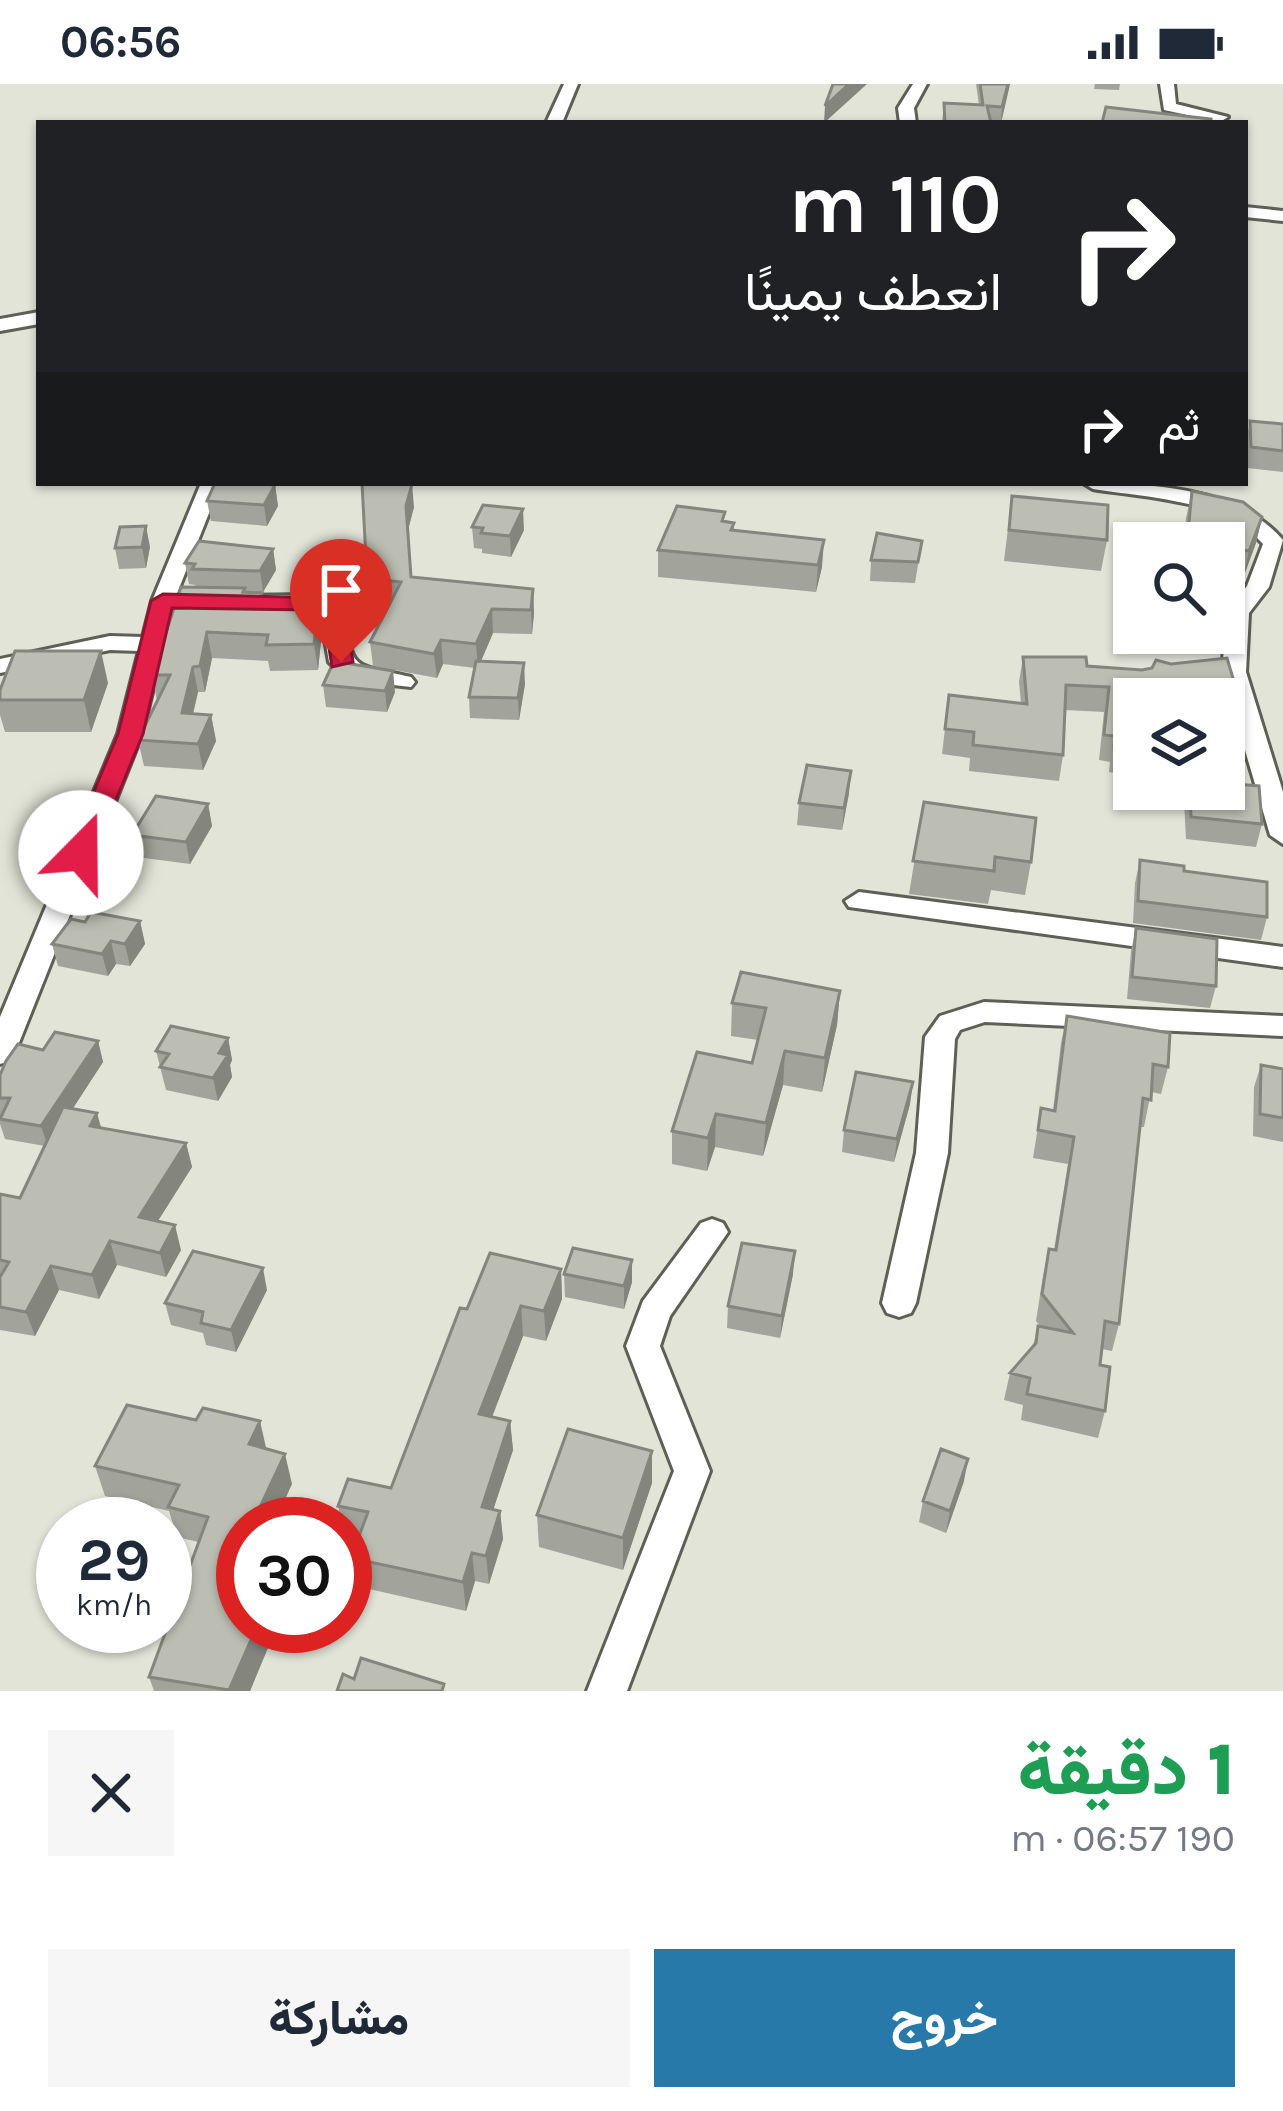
<!DOCTYPE html>
<html lang="ar">
<meta charset="utf-8">
<style>
body{margin:0;font-family:Karla,Vazirmatn,sans-serif;background:#f6f6f7;color:#1f2937;direction:rtl;height:100vh;display:flex;flex-direction:column;font-size:45px;white-space:nowrap}
*{box-sizing:border-box;margin:0}
p{font-size:39px;color:#747a83}
.icon{flex:none;width:66px;height:66px;fill:none;stroke:currentColor;stroke-width:2;stroke-linecap:round;stroke-linejoin:round}
.map{position:relative;height:1607px;overflow:hidden;direction:ltr}
.details{display:flex;flex-direction:column;background:#fff;flex:1}
.details>*{flex:none}
.banner{position:absolute;left:36px;top:36px;width:1212px;height:366px;border-radius:0px;box-shadow:0 3px 9px #0004;direction:rtl;background:#202124;color:#fff;overflow:hidden}
.controls{position:absolute;left:1113px;top:438px;display:grid;gap:24px}
.controls a{display:grid;place-items:center;width:132px;height:132px;border-radius:0px;background:#fff;box-shadow:0 3px 9px #0004;font-size:60px}
.speed{position:absolute;left:36px;top:1413px;display:flex;gap:24px;font-size:60px;font-weight:700;text-align:center}
.speed>*{display:grid;place-content:center;width:156px;height:156px;border-radius:50%;background:#fff;box-shadow:0 3px 9px #0004;line-height:1}
.speed small{font-size:30px;font-weight:400}
.speed .limit{border:18px solid #d22;background:#fff;color:#111}
.pin{position:absolute;display:grid;place-items:center;width:102px;height:102px;color:#fff;margin:-123px -51px;border-radius:50% 50% 50% 0;rotate:-45deg;box-shadow:0 0 12px #0007}
.pin .icon{rotate:45deg}
.me{position:absolute;width:132px;margin:-66px;rotate:22deg;stroke-linejoin:round;filter:drop-shadow(0 0 9px #0008)}
.turn{display:flex;align-items:center;gap:42px;height:252px;padding:0 48px;font-size:54px}
.turn .icon{width:156px;height:156px;stroke-width:2.5}
.turn b{display:block;font-size:84px;line-height:102px}
.then{display:flex;align-items:center;height:114px;padding:0 48px;background:#0003;gap:24px;font-size:45px}
.round{display:grid;place-items:center;flex:none;width:126px;height:126px;border-radius:0px;background:#f6f6f7}
.head{display:flex;align-items:center;justify-content:space-between;height:204px;padding:0 48px}
h1{font-size:72px;font-weight:800;line-height:90px;color:#1e9e55}
.cta{display:flex;gap:24px;margin-top:auto;padding:24px 48px}
.cta a{flex:1;height:138px;border-radius:0px;background:#2779aa;color:#fff;font-size:48px;font-weight:800;line-height:138px;text-align:center}
.cta a+a{background:#f6f6f7;color:#1f2937}
.status{display:flex;justify-content:space-between;align-items:center;height:84px;padding:0 60px;background:#fff;direction:ltr}
.status svg{height:33px;fill:currentColor}
.map>svg:first-child{display:block}
.lines{fill:none;stroke-linecap:round;stroke-linejoin:round}
.street-casing{stroke:#5e6056;stroke-width:6}
.street{fill:#fff;fill-rule:evenodd}
.wall{fill:#a2a39a}
.shaded-wall{fill:#84857d}
.building{fill:#bcbeb3;stroke:#84857d;stroke-width:3}
.route{fill:#e11d48;stroke:#92132f;stroke-width:3}
</style>
<div class="status"><b>06:56</b><svg viewBox="0 0 49 12"><path d="M0 12V9h3v3zM5 12V6h3v6zM10 12V3h3v9zM15 12V0h3v12zM26 1h20v11H26zM47 4h2v5h-2z"/></svg></div>
<div class="map">
<svg width="1283" height="1607" viewBox="0 0 1283 1607">
<rect width="100%" height="100%" fill="#e2e4d8"/>
<g class="lines">
<g class="street-casing">
<path id="street" d="M564 0H578L562 39H546Z
M913 0H927L914 24 916 39H900L898 24Z
M1160 0H1174L1176 20 1228 33 1220 38 1164 26Z
M1245 123 1283 127V137L1245 133Z
M39 228V240L0 247V235Z
M201 399H221L174 517 142 650 15 969 10 977 0 980V933L118 650 139 567 110 566 0 589V575L110 552 143 553 152 517Z
M1083 399C1148 399 1238 403 1283 456L1269 503 1249 529 1246 588 1283 708V760L1270 751 1222 588 1227 528 1247 502 1263 460C1224 415 1148 414 1093 405Z
M310 511 339 518 342 523C355 590 348 578 411 593L415 598 411 603 348 596 329 578 320 527 227 526 216 519 227 512Z
M859 808 1283 863V883L849 823 845 817Z
M984 918 1283 932V952L985 938 960 946 955 955 948 1069 916 1219 911 1229 899 1233 887 1229 882 1219 916 1069 925 953 940 932Z
M712 1135 723 1139 728 1148 670 1232 660 1262 710 1387 627 1607H587L674 1387 626 1262 643 1217 701 1139Z"/>
</g>
<use href="#street" class="street"/>
</g>
<path class="wall" d="M976 0H1010L1001 39H942L944 19 979 21Z
M1095 0H1120L1119 6 1094 5Z
M1250 337 1283 340V388L1247 384 1246 357Z
M275 401 278 422 267 442 211 437 207 417Z
M1192 407 1262 433 1256 459 1243 494 1224 491V459H1184L1186 434Z
M1012 412 1107 456 1101 487 1004 477Z
M414 423 408 446 412 493 533 505 534 529 532 550 493 549 481 577 525 600 519 636 470 634 469 613 475 584 443 580 437 594 373 582 370 558 390 521 369 518 367 494Z
M725 437 734 439V446L822 483 816 508 658 493V466Z
M472 443 524 446 511 473 482 469V465L474 464Z
M922 457 915 499 870 497 871 476Z
M150 463 146 484 119 485 115 464Z
M273 465 276 486 263 508H246L264 524 318 522 322 548 318 586 270 587 268 577 212 574 205 608H198L193 630 211 631 216 657 203 686 144 682 138 656 157 617 152 591 196 504 195 501 189 500 185 479Z
M1023 573H1086L1087 582 1142 586 1152 584 1156 576 1171 580 1227 574 1241 621 1234 646 1224 645V615H1134V692L1109 688 1110 678 1099 676 1104 628 1065 626 1063 671 1059 697 969 687 970 674 942 670 949 611 1021 619 1019 598Z
M108 599 91 648H5L0 631V606Z
M323 601 395 608 387 628 326 623Z
M1187 705 1262 740 1256 763 1186 755 1184 717Z
M849 709 842 746 797 741 799 719Z
M924 718 1031 778 1025 811 991 806 988 820 909 810Z
M208 720 212 742 190 780 137 773 132 751Z
M1140 776 1184 787 1267 833 1261 856 1133 839 1135 799Z
M140 837 145 860 130 882 116 880 108 892 58 882 52 860Z
M1136 844 1216 902 1210 924 1127 915 1131 867Z
M840 907 837 941 822 1008 783 1001 763 1072 715 1063 707 1087 672 1080V1047L752 979 758 956 731 952 732 919Z
M1067 932 1168 983 1161 1010 1151 1008 1144 1043H1140L1119 1240 1112 1267 1102 1265 1100 1281 1105 1327 1098 1354 1021 1336 1023 1321 1004 1316 1010 1289 1033 1262 1038 1242H1040L1036 1237 1043 1192 1049 1165 1054 1166 1068 1080 1033 1074 1041 1024 1053 1026 1061 959Z
M228 954 232 976 230 981 232 993 218 1017 166 1006 156 967Z
M98 957 103 978 72 1025 101 1044 186 1059 192 1083 158 1137 181 1166 166 1193 117 1181 99 1215 59 1206 35 1252 0 1246V1110L20 1114 45 1062 5 1055 0 1040V991L43 966Z
M1261 981 1283 985V1058L1253 1052 1254 1003Z
M910 1020 894 1078 842 1068 844 1046Z
M561 1185 562 1215 546 1257 523 1252 492 1333 510 1337 513 1366 493 1425 500 1427 503 1455 489 1500 475 1497 466 1527 356 1502 351 1474 358 1453 345 1451V1440H342L338 1422 391 1404 467 1225Z
M564 1190 632 1198 624 1225 565 1213Z
M793 1190 780 1254 727 1244 728 1222Z
M267 1206 236 1268 206 1261 203 1249 171 1241 165 1219Z
M266 1365 292 1400 243 1440V1542H277L250 1607H154L149 1593 198 1458 177 1453 169 1427 105 1412 95 1382Z
M652 1367V1399L623 1486 539 1463 537 1431Z
M964 1397 946 1449 919 1438 923 1417Z"/>
<path class="shaded-wall" d="M849 0H867L824 39 825 22Z
M1008 0H1010L1001 39 1002 23Z
M412 400 414 423 408 446 406 422Z
M275 401 278 422 267 442 264 421Z
M523 425 524 446 511 473 510 452Z
M1262 433 1256 459 1243 494 1249 467Z
M146 442 150 463 146 484 142 463Z
M824 456 822 483 816 508 818 481Z
M273 465 276 486 263 508 260 487Z
M533 505 534 529 532 550 531 526Z
M318 522 322 548 318 586 314 560Z
M492 525 493 549 478 584 476 560Z
M207 548 212 574 205 608 200 582Z
M441 556 443 580 437 594 434 570Z
M101 567 108 599 91 648 84 616Z
M524 579 525 600 519 636 518 614Z
M193 583 198 608 187 655 182 629Z
M393 587 395 608 387 628 385 607Z
M211 631 216 657 203 686 198 660Z
M851 687 849 709 842 746 844 724Z
M208 720 212 742 190 780 186 758Z
M140 837 145 860 130 882 125 860Z
M111 857 116 880 108 892 102 870Z
M840 907 837 941 822 1008 825 974Z
M228 954 232 976 230 981 232 993 218 1017 213 994 219 969Z
M98 957 103 978 48 1063 41 1042Z
M785 967 783 1001 763 1072 766 1039Z
M913 998 910 1020 894 1078 897 1055Z
M97 1029 104 1054 90 1042Z
M716 1030 715 1063 707 1087 708 1054Z
M186 1059 192 1083 145 1157 139 1133Z
M175 1141 181 1166 166 1193 160 1169Z
M110 1157 117 1181 99 1215 92 1191Z
M795 1167 793 1190 780 1254 782 1232Z
M632 1176V1198L624 1225V1202Z
M51 1182 59 1206 35 1252 26 1228Z
M263 1184 267 1206 236 1268 231 1246Z
M561 1185 562 1215 546 1257 544 1227Z
M521 1222 523 1252 482 1359 479 1330Z
M260 1337 267 1368 249 1360Z
M510 1337 513 1366 485 1451 482 1423Z
M652 1367V1399L623 1486V1454Z
M285 1370 292 1400 274 1440H252Z
M968 1375 964 1397 946 1449 950 1427Z
M500 1427 503 1455 489 1500 486 1472Z
M243 1460V1506L234 1478Z
M472 1469 475 1497 466 1527 463 1498Z
M257 1542H277L250 1607H230Z"/>
<path class="building" d="M833 0H849L825 22Z
M980 0H1008L1002 23 987 22 991 39H945L944 19 983 21Z
M1106 23 1211 35V39H1102Z
M1250 337 1283 340V367L1251 363Z
M215 399H252L275 401 264 421 207 417Z
M362 399 412 400 406 422 411 493 533 505 531 526 492 525 476 560 441 556 434 570 370 558 401 498 367 494Z
M1192 407 1243 418 1262 433 1249 467 1224 463V459H1187Z
M1012 412 1108 421 1107 456 1009 446Z
M483 421 523 425 510 452 481 449 483 444 472 443Z
M677 422 725 428 722 437 734 439 731 446 824 456 818 481 658 466Z
M146 442 142 463 115 464 120 443Z
M877 449 922 457 918 478 871 476Z
M199 457 273 465 260 487 192 485 195 480 185 479Z
M181 503 245 504 243 508 262 509 255 524 318 522 314 560 266 561 268 551 207 548 200 582 193 583 182 629 211 631 198 660 138 656 170 591H152Z
M15 567H101L84 616H0V606Z
M1023 573H1086L1087 582 1142 586 1152 584 1156 576 1171 580 1227 574 1241 621 1224 619V615L1173 613V615H1134V666L1114 663 1115 652 1104 651 1109 603 1066 601 1063 671 973 661 974 648 945 645 949 611 1027 620Z
M334 577 393 587 385 607 323 601Z
M476 577 524 579 518 614 469 613Z
M807 681 851 687 844 724 799 719Z
M1224 699 1259 702 1262 740 1191 733 1190 705H1224Z
M156 712 208 720 186 758 132 751Z
M924 718 1036 734 1031 778 995 773 994 787 913 777Z
M1140 776 1184 782V787L1267 798V833L1138 817Z
M91 828 140 837 125 860 111 857 102 870 52 860 71 835 85 838Z
M1136 844 1217 855 1216 902 1132 893Z
M741 888 840 907 825 974 785 967 766 1039 716 1030 708 1054 672 1047 697 968 752 979 766 924 732 919Z
M1067 932 1170 949 1168 983 1153 980 1151 1016 1143 1014 1119 1240 1105 1237 1100 1281 1110 1283 1105 1327 1027 1310 1030 1294 1010 1289 1036 1259 1038 1242 1073 1249 1042 1210 1049 1165 1056 1166 1074 1053 1038 1046 1041 1024 1055 1027Z
M171 942 228 954 219 969 228 971 213 994 160 983 169 970 156 967Z
M55 948 98 957 41 1042 0 1035 10 1014H0V991L6 977 18 960 43 966Z
M1261 981 1283 985V1034L1260 1030Z
M856 988 913 998 897 1055 844 1046Z
M63 1023 97 1029 90 1042 186 1059 139 1133 175 1141 160 1169 110 1157 92 1191 51 1182 26 1228 0 1223V1193L9 1178 0 1176V1110L20 1114Z
M742 1159 795 1167 782 1232 728 1222Z
M573 1164 632 1176 624 1202 564 1190Z
M193 1167 263 1184 231 1246 201 1239 203 1228 165 1219Z
M490 1169 561 1185 544 1227 521 1222 479 1330 510 1337 482 1423 500 1427 486 1472 472 1469 463 1498 351 1474 368 1428 338 1422 348 1395 391 1404 460 1224 467 1225Z
M127 1321 196 1336 203 1324 260 1337 249 1360 285 1370 252 1440H243V1460L234 1478 243 1481V1542H257L229 1606 149 1593 208 1433 168 1423 179 1401 95 1382Z
M568 1345 652 1367 623 1454 537 1431Z
M941 1365 968 1375 950 1427 923 1417Z
M361 1574 444 1600 442 1607H337L343 1590 354 1595Z"/>
<path class="route" d="M163 510 330 514 346 528 353 578 332 583 324 531 316 526 172 524 143 650 94 769 81 778 72 775 68 769 118 650 151 517Z"/>
</svg>
<div class="controls">
<a><svg class="icon" aria-label="search" viewBox="0 0 24 24"><circle cx="10" cy="10" r="6"/><path d="M15 15l6 6"/></svg></a>
<a><svg class="icon" aria-label="layers" viewBox="0 0 24 24"><path d="M12 4l9 5-9 5-9-5zM3 14l9 5 9-5"/></svg></a>
</div>
<div class="speed"><div>29<small>km/h</small></div><div class="limit">30</div></div>
<div class="pin" style="left:341px;top:578px;background:#d93025"><svg class="icon" aria-label="arrive" viewBox="0 0 24 24"><path d="M6 21V4h12l-3 4 3 4H6"/></svg></div>
<svg class="me" style="left:81px;top:769px" viewBox="-20 -20 40 40"><circle r="19" fill="#fff"/><path d="M0-13L10 11 0 6-10 11z" fill="#e11d48"/></svg>
<div class="banner">
<div class="turn"><svg class="icon" aria-label="right" viewBox="0 0 24 24"><path d="M7 20v-9h11M14 6l5 5-5 5"/></svg><div><b>110 m</b>انعطف يمينًا</div></div>
<div class="then">ثم<svg class="icon" aria-label="right" viewBox="0 0 24 24"><path d="M7 20v-9h11M14 6l5 5-5 5"/></svg></div>
</div>
</div>
<section class="details">
<div class="head"><div><h1>1 دقيقة</h1><p>190 m · 06:57</p></div><a class="round"><svg class="icon" aria-label="close" viewBox="0 0 24 24"><path d="M6 6l12 12M18 6L6 18"/></svg></a></div>
<div class="cta"><a>خروج</a><a>مشاركة</a></div>
</section>
